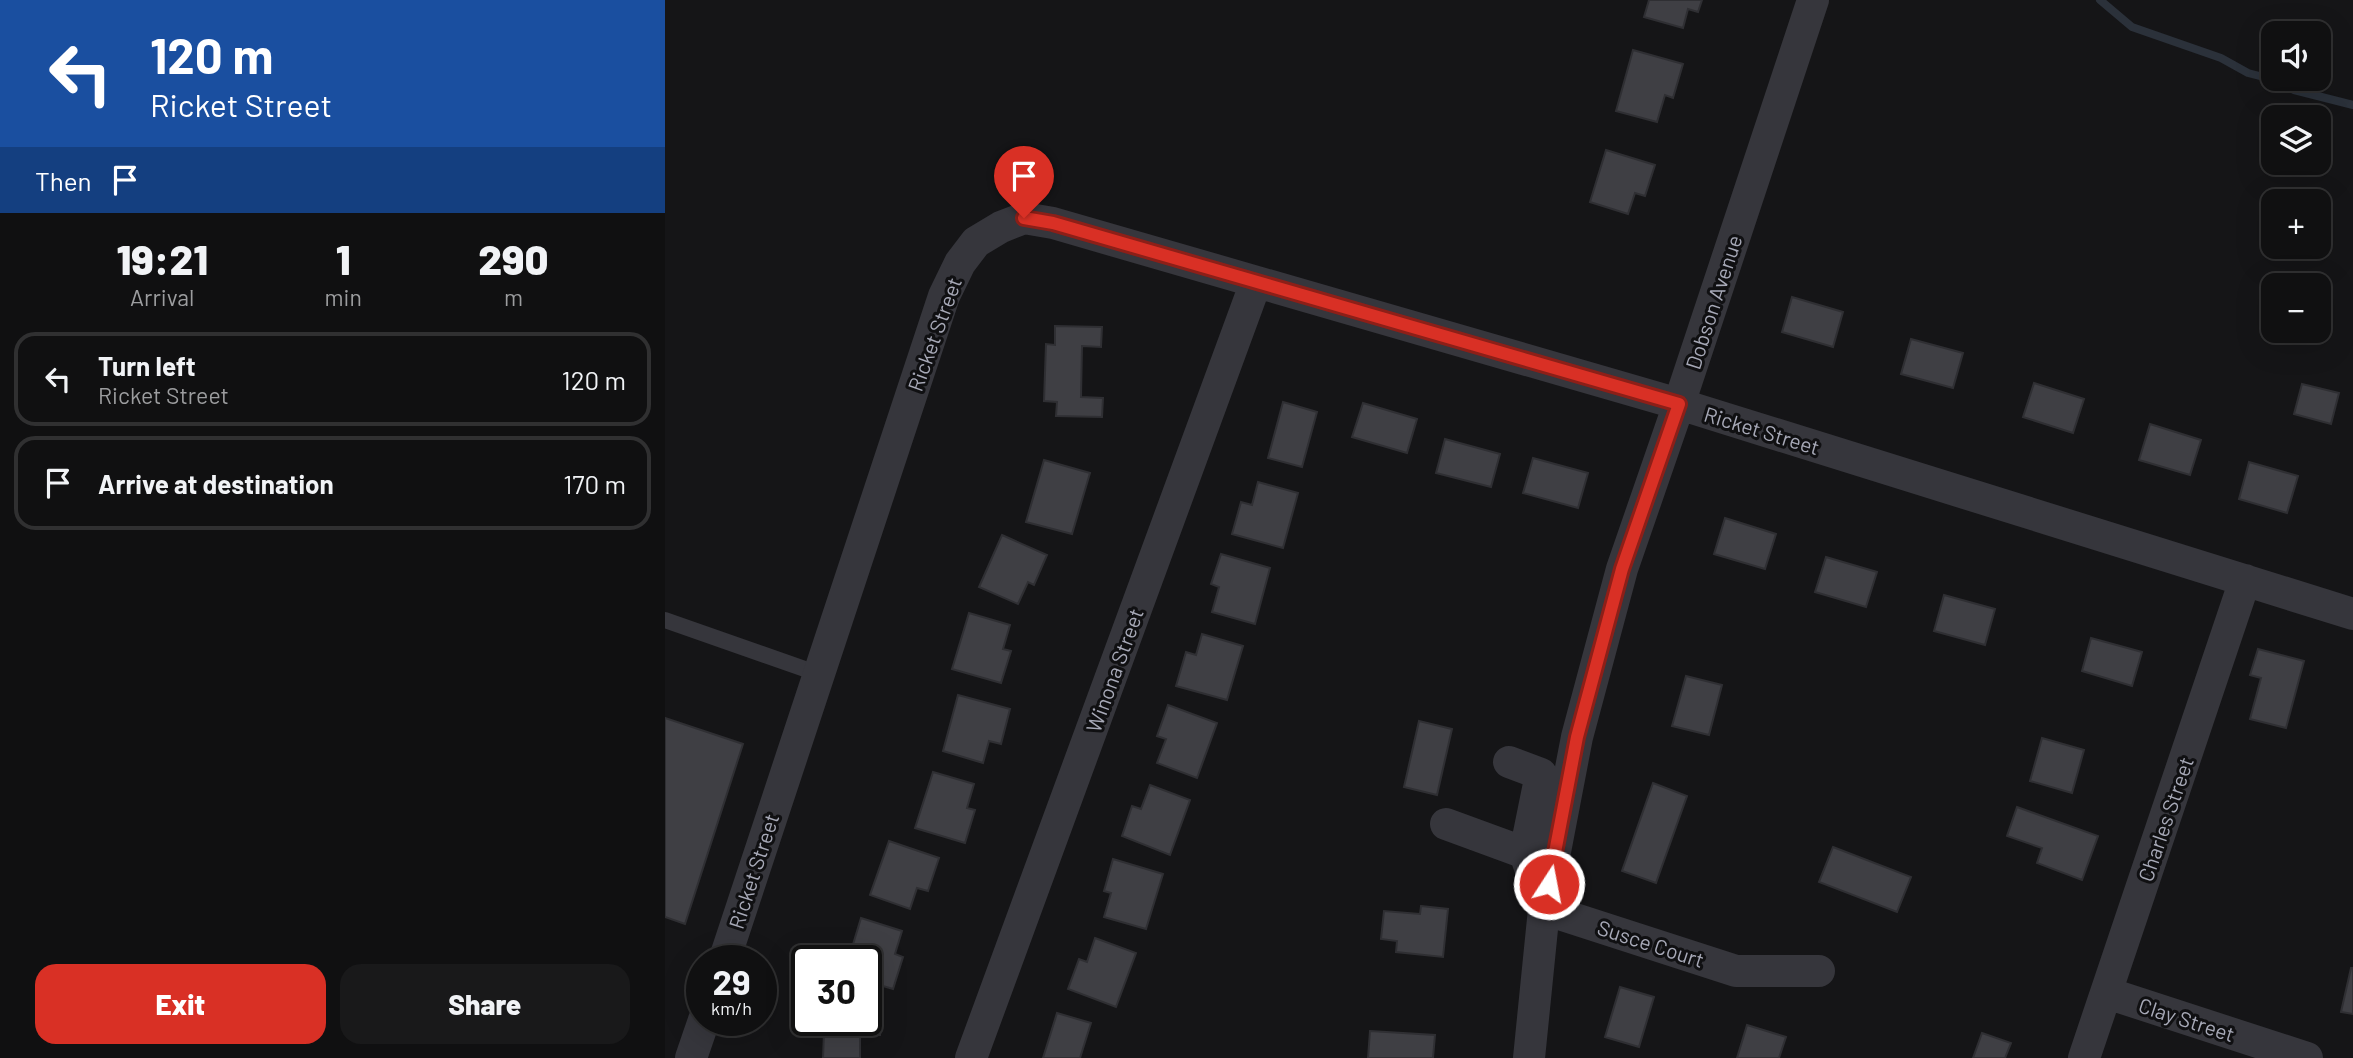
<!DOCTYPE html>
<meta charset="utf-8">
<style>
body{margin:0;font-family:Barlow,sans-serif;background:#19191a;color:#f1f3f6;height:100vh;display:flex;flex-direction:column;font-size:26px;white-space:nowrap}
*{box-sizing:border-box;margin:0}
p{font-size:23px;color:#9c9d9f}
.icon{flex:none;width:38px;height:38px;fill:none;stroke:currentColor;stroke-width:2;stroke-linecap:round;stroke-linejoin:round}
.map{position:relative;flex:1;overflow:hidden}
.panel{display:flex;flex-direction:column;background:#101011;width:665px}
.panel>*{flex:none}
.banner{background:#1a4fa0;color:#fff;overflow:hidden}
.tools{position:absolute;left:1596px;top:21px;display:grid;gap:14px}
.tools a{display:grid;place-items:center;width:70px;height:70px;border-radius:14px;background:#101011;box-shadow:0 7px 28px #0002,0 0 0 2px #303031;font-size:35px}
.speed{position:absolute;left:21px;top:945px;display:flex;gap:14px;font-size:35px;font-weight:700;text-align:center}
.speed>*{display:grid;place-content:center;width:91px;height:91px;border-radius:50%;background:#101011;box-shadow:0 7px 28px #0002,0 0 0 2px #303031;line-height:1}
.speed small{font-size:18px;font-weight:400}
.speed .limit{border:4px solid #111;border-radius:10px;background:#fff;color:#111}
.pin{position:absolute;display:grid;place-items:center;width:60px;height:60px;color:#fff;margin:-72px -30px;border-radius:50% 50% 50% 0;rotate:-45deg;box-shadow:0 0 7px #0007}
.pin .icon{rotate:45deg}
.me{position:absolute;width:77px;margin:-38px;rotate:11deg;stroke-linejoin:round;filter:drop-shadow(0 0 5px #0008)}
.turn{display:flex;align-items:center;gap:24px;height:147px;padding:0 35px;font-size:32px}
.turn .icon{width:91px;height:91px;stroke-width:2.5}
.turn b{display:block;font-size:49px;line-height:60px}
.then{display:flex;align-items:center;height:66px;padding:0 35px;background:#0003;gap:14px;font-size:26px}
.eta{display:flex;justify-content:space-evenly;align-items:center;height:119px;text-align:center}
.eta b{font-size:42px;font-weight:800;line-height:49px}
.primary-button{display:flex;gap:14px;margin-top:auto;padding:14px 35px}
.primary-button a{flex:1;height:80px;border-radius:21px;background:#d93025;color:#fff;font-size:28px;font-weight:800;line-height:80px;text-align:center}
.primary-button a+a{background:#19191a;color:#f1f3f6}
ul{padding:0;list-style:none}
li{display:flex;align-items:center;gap:21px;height:94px;margin:0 14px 10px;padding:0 21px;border:4px solid #303031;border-radius:21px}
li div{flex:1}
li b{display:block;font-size:26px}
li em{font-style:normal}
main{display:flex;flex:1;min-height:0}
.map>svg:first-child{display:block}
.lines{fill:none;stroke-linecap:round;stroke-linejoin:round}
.stream{stroke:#2b313a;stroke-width:8}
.building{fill:#3f3f44;stroke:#2f2f33;stroke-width:2}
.service{stroke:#36363c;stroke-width:16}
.minor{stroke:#36363c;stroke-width:32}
.route-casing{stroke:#8d1f18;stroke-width:18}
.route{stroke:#d93025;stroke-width:12}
.labels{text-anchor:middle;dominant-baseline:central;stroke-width:6;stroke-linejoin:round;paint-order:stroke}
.street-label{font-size:21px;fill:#a7a9b7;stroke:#101012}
</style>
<main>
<section class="panel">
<div class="banner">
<div class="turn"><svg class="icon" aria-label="left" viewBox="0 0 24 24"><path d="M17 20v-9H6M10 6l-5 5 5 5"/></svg><div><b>120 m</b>Ricket Street</div></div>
<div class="then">Then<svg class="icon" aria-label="arrive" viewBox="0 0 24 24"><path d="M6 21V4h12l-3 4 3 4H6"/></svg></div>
</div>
<div class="eta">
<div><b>19:21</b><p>Arrival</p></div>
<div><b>1</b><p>min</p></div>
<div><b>290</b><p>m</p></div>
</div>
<ul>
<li><svg class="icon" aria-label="left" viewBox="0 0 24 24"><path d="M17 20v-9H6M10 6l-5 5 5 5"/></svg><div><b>Turn left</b><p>Ricket Street</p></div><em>120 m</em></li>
<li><svg class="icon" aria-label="arrive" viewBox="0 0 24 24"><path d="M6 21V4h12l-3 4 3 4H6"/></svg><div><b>Arrive at destination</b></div><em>170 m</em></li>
</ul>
<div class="primary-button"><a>Exit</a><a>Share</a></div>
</section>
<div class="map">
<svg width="1688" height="1058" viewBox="0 0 1688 1058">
<rect width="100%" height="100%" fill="#151517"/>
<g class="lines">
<path class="stream" d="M1435 0 1467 27 1556 58 1583 73 1614 81 1629 90 1688 105"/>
</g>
<path class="building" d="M984 0H1037L1033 12 1023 9 1018 28 979 17Z
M968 50 1018 64 1008 98 1000 95 992 122 951 111Z
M941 150 990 165 980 196 970 193 963 214 925 202Z
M1127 297 1178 312 1168 347 1117 332Z
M390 326 437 327 436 347 417 346 416 397 438 398 437 417 391 416 392 402 379 401 381 344 390 345Z
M1246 339 1298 353 1288 388 1236 374Z
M1369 383 1419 399 1408 433 1358 417Z
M1637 384 1674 393 1666 424 1629 414Z
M618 402 652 412 637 467 603 458Z
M698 403 752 419 742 453 687 437Z
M1485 424 1536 440 1525 475 1474 460Z
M780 439 835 454 826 487 771 473Z
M868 458 923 473 913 508 858 493Z
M379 460 425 473 407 534 361 522Z
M1584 462 1633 476 1622 513 1574 499Z
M593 482 633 493 618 548 567 534 576 502 587 505Z
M1060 518 1111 534 1100 569 1049 554Z
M337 535 382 555 369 585 363 582 353 604 314 587Z
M556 554 605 568 590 624 547 612 554 587 546 584Z
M1161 557 1212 572 1201 607 1150 592Z
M1279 595 1330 609 1320 645 1269 631Z
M304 613 345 625 338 649 346 651 336 683 287 669Z
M537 634 578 646 562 700 511 686 521 652 531 655Z
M1426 638 1477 652 1467 686 1417 671Z
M1593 649 1639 661 1621 728 1585 719 1596 678 1585 675Z
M1021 676 1057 685 1044 735 1007 726Z
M293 695 345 709 336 744 324 741 318 763 278 751Z
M503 705 552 723 532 778 492 763 501 739 492 736Z
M0 718 78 744 20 924 0 917Z
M754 721 787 729 772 795 739 787Z
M1377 738 1419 750 1407 793 1365 781Z
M268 772 309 784 302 808 310 810 300 843 250 828Z
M988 783 1022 796 991 883 957 871Z
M485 785 525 800 505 855 457 836 467 806 476 809Z
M1352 807 1433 836 1417 880 1372 863 1377 848 1342 836Z
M224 841 274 858 263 891 252 888 245 909 205 895Z
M1168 847 1246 877 1232 912 1154 882Z
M448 859 498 874 481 929 439 917 446 893 439 891Z
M756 906 783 909 778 957 731 952 732 941 716 939 719 911 755 914Z
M196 918 237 931 230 954 238 957 228 989 201 981V961H183Z
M430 938 471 953 451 1007 403 989 414 959 422 962Z
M1686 968H1688V1014L1676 1012Z
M955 987 989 997 974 1047 940 1037Z
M392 1013 426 1023 415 1058H378Z
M201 1016H216L215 1035H195V1058H158L159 1032H170V1020H201Z
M1082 1025 1121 1037 1114 1058H1072Z
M705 1031 770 1035 768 1058H703Z
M1317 1033 1346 1043 1340 1058H1308Z"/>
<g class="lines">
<path class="service" d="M0 620 154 674"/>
<path class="minor" d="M844 762 876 774 860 853
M781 824 860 853 879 909 1071 971H1154
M59 961 279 296 295 263 311 242 336 227 359 218 388 223 1014 404 1688 614
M1442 993 1642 1058
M26 1058 39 1020
M306 1058 591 282
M864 1058 879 909 912 737 957 569 1014 404 1148 0
M1419 1058 1580 580"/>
</g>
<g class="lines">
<g class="route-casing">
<path id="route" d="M359 218 388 223 1014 404 957 569 912 737 884 884"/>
</g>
<use href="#route" class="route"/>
</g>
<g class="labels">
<g class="street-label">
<text transform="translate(1048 302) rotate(-72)">Dobson Avenue</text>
<text transform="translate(269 334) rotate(-70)">Ricket Street</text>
<text transform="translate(1097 430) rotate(17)">Ricket Street</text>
<text transform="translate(449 670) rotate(-70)">Winona Street</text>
<text transform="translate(1500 819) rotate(-71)">Charles Street</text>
<text transform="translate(88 871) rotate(-72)">Ricket Street</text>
<text transform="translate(986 943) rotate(18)">Susce Court</text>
<text transform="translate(1522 1019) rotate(18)">Clay Street</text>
</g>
</g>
</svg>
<div class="tools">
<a><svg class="icon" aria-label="sound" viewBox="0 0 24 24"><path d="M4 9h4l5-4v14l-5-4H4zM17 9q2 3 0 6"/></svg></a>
<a><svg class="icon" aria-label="layers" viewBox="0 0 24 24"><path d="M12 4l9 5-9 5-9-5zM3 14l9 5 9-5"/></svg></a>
<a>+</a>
<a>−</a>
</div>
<div class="speed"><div>29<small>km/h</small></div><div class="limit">30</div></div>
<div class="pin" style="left:359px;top:218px;background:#d93025"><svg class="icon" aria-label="arrive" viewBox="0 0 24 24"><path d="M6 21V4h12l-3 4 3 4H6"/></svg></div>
<svg class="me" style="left:884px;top:884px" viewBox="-20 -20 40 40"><circle r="17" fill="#d93025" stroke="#fff" stroke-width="3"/><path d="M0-11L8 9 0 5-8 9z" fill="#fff"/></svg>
</div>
</main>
